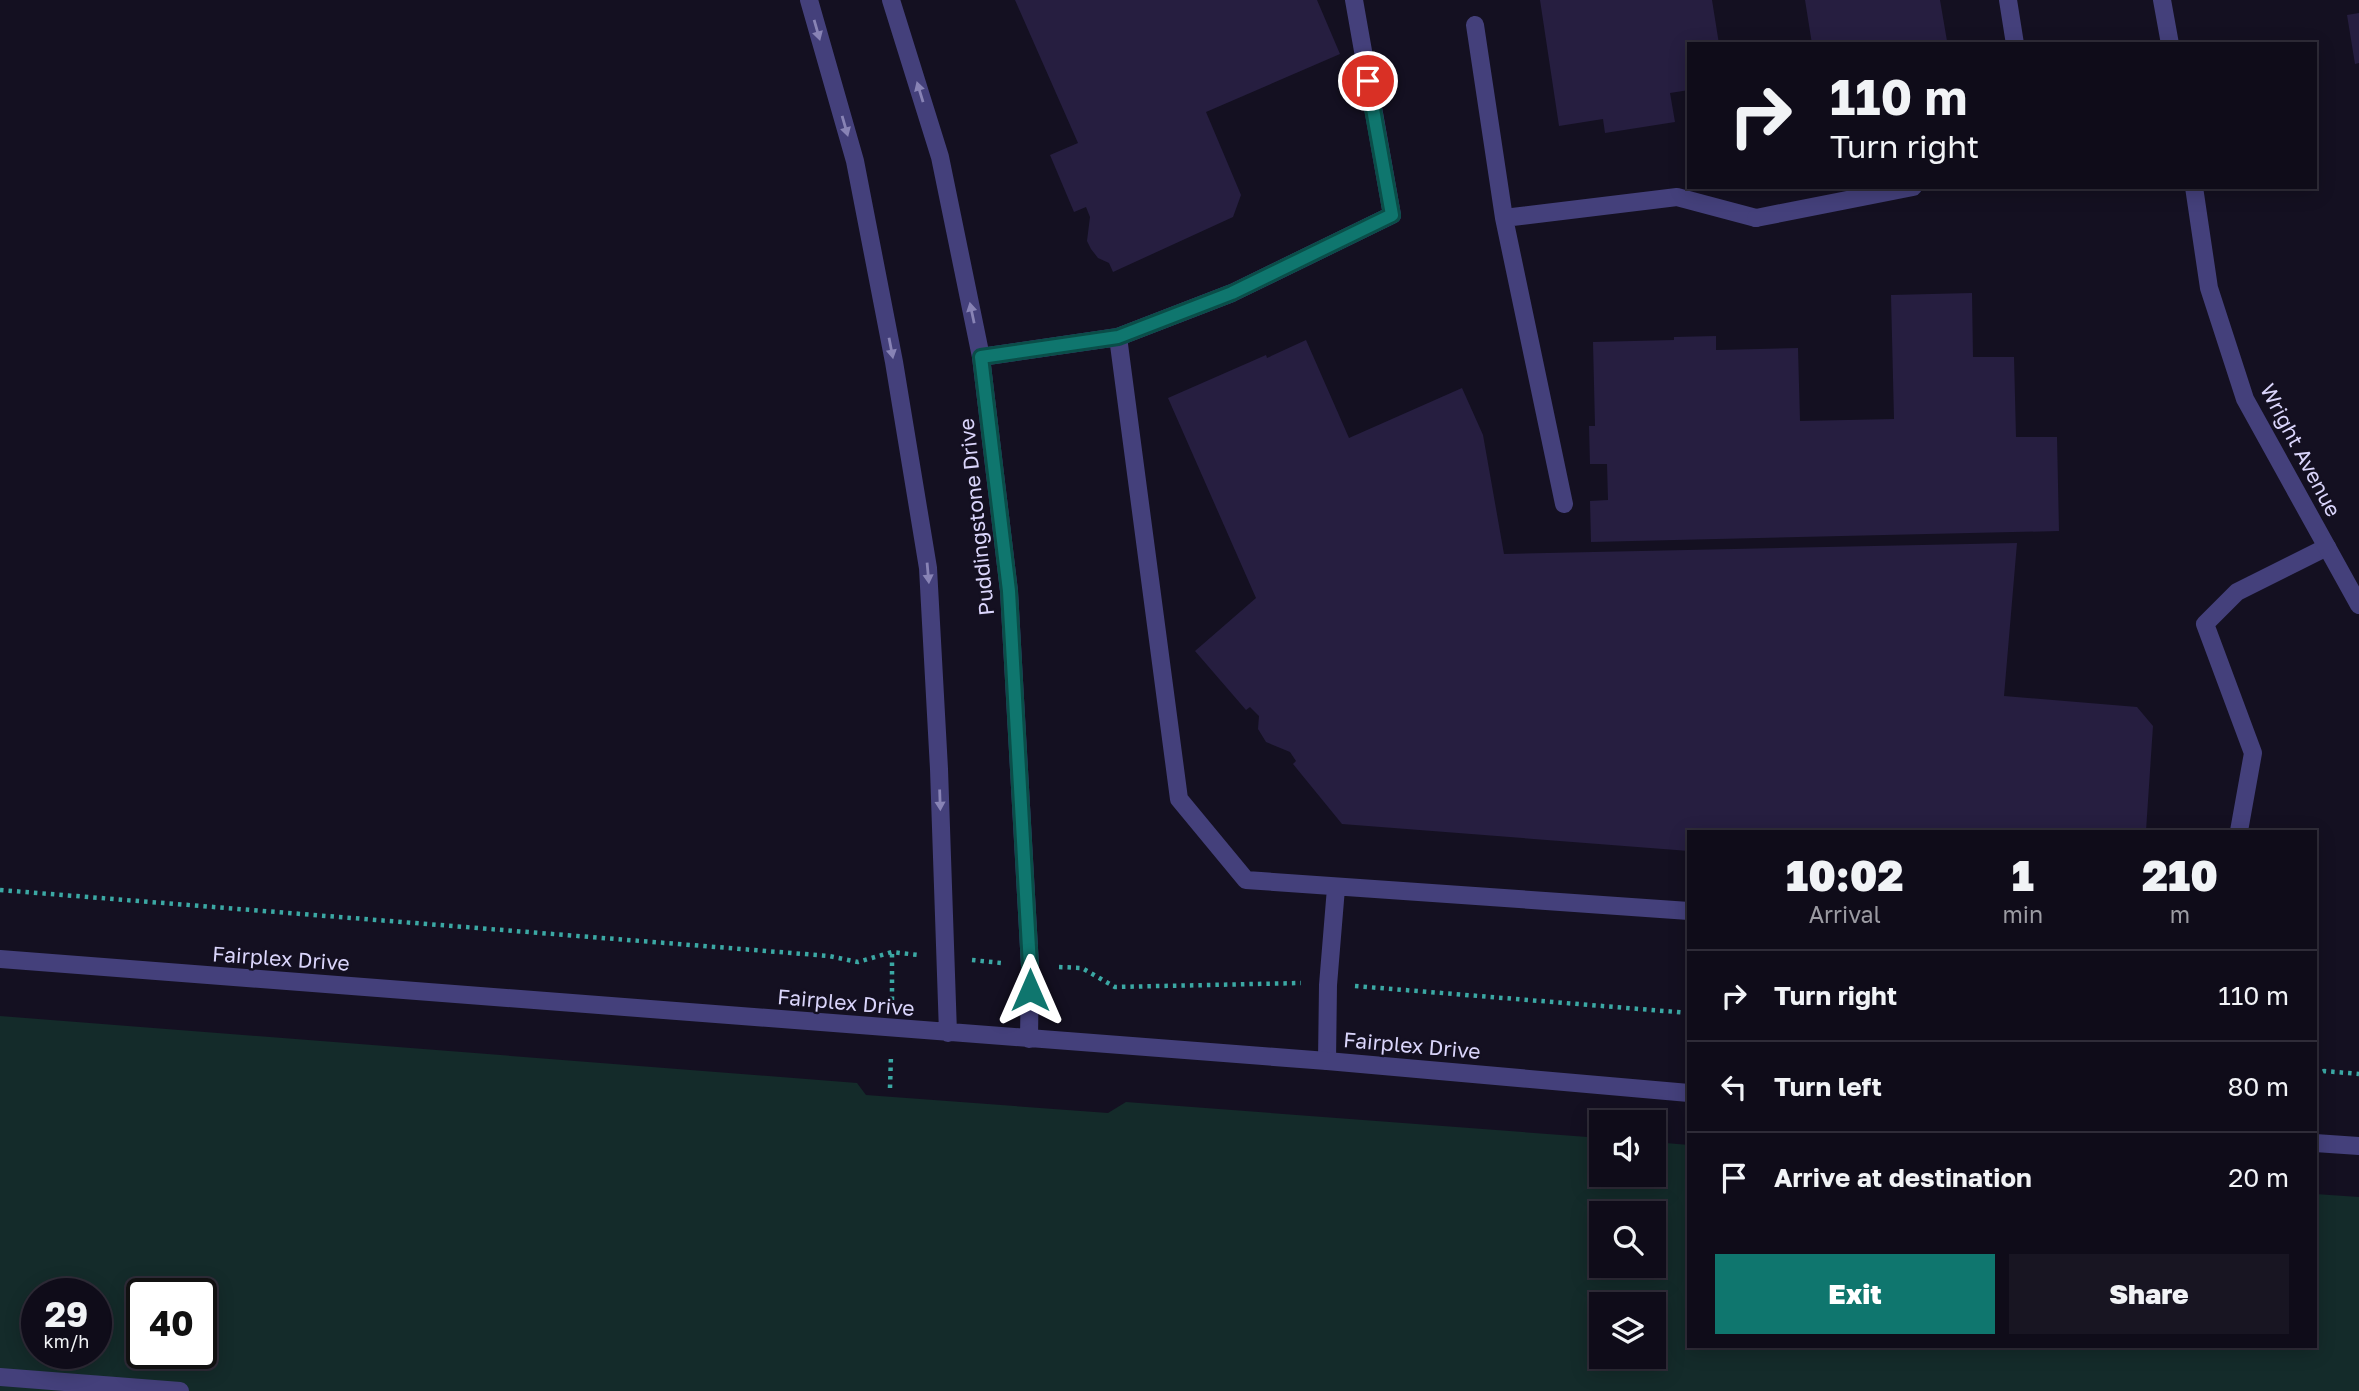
<!DOCTYPE html>
<style>
body{margin:0;font-family:"Golos Text",sans-serif;background:#181522;color:#f1f3f6;height:100vh;display:flex;flex-direction:column;font-size:26px;white-space:nowrap}
*{box-sizing:border-box;margin:0}
p{font-size:23px;color:#9b9ba2}
.icon{flex:none;width:38px;height:38px;fill:none;stroke:currentColor;stroke-width:2;stroke-linecap:round;stroke-linejoin:round}
.map{position:relative;flex:1;overflow:hidden}
.panel{position:absolute;left:1687px;top:830px;width:630px;height:518px;display:flex;flex-direction:column;background:#0f0c19;border-radius:0px;box-shadow:0 4px 18px #0003,0 0 0 2px #2f2c38}
.panel>*{flex:none}
.top-card{position:absolute;left:1687px;top:42px;width:630px;height:147px;border-radius:0px;box-shadow:0 4px 18px #0003,0 0 0 2px #2f2c38;background:#0f0c19;color:#f1f3f6;overflow:hidden}
.controls{position:absolute;left:1589px;top:1110px;display:grid;gap:14px}
.controls a{display:grid;place-items:center;width:77px;height:77px;border-radius:0px;background:#0f0c19;box-shadow:0 4px 18px #0003,0 0 0 2px #2f2c38;font-size:35px}
.speed{position:absolute;left:21px;top:1278px;display:flex;gap:14px;font-size:35px;font-weight:700;text-align:center}
.speed>*{display:grid;place-content:center;width:91px;height:91px;border-radius:50%;background:#0f0c19;box-shadow:0 4px 18px #0003,0 0 0 2px #2f2c38;line-height:1}
.speed small{font-size:18px;font-weight:400}
.speed .limit{border:4px solid #111;border-radius:10px;background:#fff;color:#111}
.pin{position:absolute;display:grid;place-items:center;width:60px;height:60px;color:#fff;margin:-30px;border:4px solid #fff;border-radius:50%;box-shadow:0 2px 7px #0007}
.me{position:absolute;width:77px;margin:-38px;rotate:0deg;stroke-linejoin:round;filter:drop-shadow(0 0 5px #0008)}
.turn{display:flex;align-items:center;gap:24px;height:147px;padding:0 28px;font-size:32px}
.turn .icon{width:91px;height:91px;stroke-width:2.5}
.turn b{display:block;font-size:49px;line-height:60px}
.eta{display:flex;justify-content:space-evenly;align-items:center;height:119px;text-align:center}
.eta b{font-size:42px;font-weight:800;line-height:49px}
.primary-button{display:flex;gap:14px;margin-top:auto;padding:14px 28px}
.primary-button a{flex:1;height:80px;border-radius:0px;background:#0f766e;color:#fff;font-size:28px;font-weight:800;line-height:80px;text-align:center}
.primary-button a+a{background:#181522;color:#f1f3f6}
ul{padding:0;list-style:none}
li{display:flex;align-items:center;gap:21px;height:91px;padding:0 28px;border-top:2px solid #2f2c38}
li div{flex:1}
li b{display:block;font-size:26px}
li em{font-style:normal}
.map>svg:first-child{display:block}
.green{fill:#142b2a;fill-rule:evenodd}
.building{fill:#261e40}
.lines{fill:none;stroke-linecap:round;stroke-linejoin:round}
.path{stroke:#3ba8a4;stroke-width:4.5;stroke-dasharray:3.5 5;stroke-linecap:butt}
.service{stroke:#44407b;stroke-width:18}
.minor{stroke:#44407b;stroke-width:18}
.tertiary{stroke:#44407b;stroke-width:18}
.oneway{fill:#8883b5}
.route-casing{stroke:#0a4d48;stroke-width:18}
.route{stroke:#0f766e;stroke-width:12}
.labels{text-anchor:middle;dominant-baseline:central;stroke-width:5;stroke-linejoin:round;paint-order:stroke}
.street-label{font-size:21px;fill:#dad5fb;stroke:#141021}
</style>
<div class="map">
<svg width="2359" height="1391" viewBox="0 0 2359 1391">
<rect width="100%" height="100%" fill="#141021"/>
<path class="green" d="M0 1016 857 1083 866 1095 1108 1113 1126 1102 1601 1138V1174H1654V1142L1689 1145V1346H2315V1194L2359 1197V1391H0ZM1601 1213H1654V1265H1601ZM37 1293H96V1353H37ZM142 1293H201V1353H142ZM1601 1304H1654V1356H1601Z"/>
<path class="building" d="M1015 0H1317L1340 54 1206 112 1241 195 1233 217 1113 272 1109 263 1098 258 1091 249 1087 241 1090 217 1086 207 1074 212 1050 155 1078 143Z
M1540 0H1712L1719 44H1689V90L1670 93 1675 122 1605 133 1603 119 1559 126Z
M1805 0H1940L1947 41 1955 40V44H1812Z
M2359 13V63L2355 64 2347 15Z
M1972 293 1973 357H2014L2016 437H2057L2059 531 1591 542 1590 501 1608 500 1607 464H1590L1589 426H1595L1593 342 1674 340V337L1716 336V350L1798 348 1800 421 1894 419 1891 295Z
M1306 340 1349 438 1462 388 1483 435 1504 554 2017 543 2004 696 2137 707 2153 726 2146 831H1689V851L1342 824 1293 764 1296 761 1290 752 1266 742 1258 729 1259 716 1250 707 1246 710 1195 651 1256 598 1168 398 1266 355 1267 358Z"/>
<g class="lines">
<path class="path" d="M0 890 829 956 858 962 892 952 918 955
M972 960 1001 963
M1059 967 1082 968 1115 987 1301 983
M1355 986 1689 1013
M892 1000V952
M2315 1075 2324 1071 2359 1074
M890 1088 891 1055"/>
<path class="service" d="M1354 0 1392 215 1232 293 1118 337 1179 799 1246 880 1689 911
M2008 0 2015 44
M1475 25 1504 218
M981 357 1118 337
M1564 504 1504 218 1677 197 1756 218
M2239 831 2253 753 2205 624 2237 592 2327 547
M1327 1061 1328 985 1336 888
M0 1377 180 1391"/>
<path class="minor" d="M2162 0 2170 44
M2194 187 2209 288 2245 399 2359 605
M1756 218 1913 187"/>
<path class="tertiary" d="M809 0 855 161 894 362 928 568 939 769 948 1033
M891 0 940 157 981 357 1009 591 1030 966 1029 1039
M0 959 1327 1061 1689 1093
M2315 1143 2359 1146"/>
</g>
<defs><path id="oneway-solid" d="M-6-.8H1V-3.2L6.5 0L1 3.2V.8H-6Z" transform="scale(1.75)"/></defs>
<g class="oneway">
<use href="#oneway-solid" transform="translate(817 30) rotate(74)"/>
<use href="#oneway-solid" transform="translate(920 92) rotate(-107)"/>
<use href="#oneway-solid" transform="translate(845 126) rotate(74)"/>
<use href="#oneway-solid" transform="translate(972 313) rotate(-102)"/>
<use href="#oneway-solid" transform="translate(891 348) rotate(79)"/>
<use href="#oneway-solid" transform="translate(928 573) rotate(85)"/>
<use href="#oneway-solid" transform="translate(940 800) rotate(88)"/>
</g>
<g class="lines">
<g class="route-casing">
<path id="route" d="M1030 990V966L1009 591 981 357 1118 337 1232 293 1392 215 1368 81"/>
</g>
<use href="#route" class="route"/>
</g>
<g class="labels">
<g class="street-label">
<text transform="translate(2301 450) rotate(62)">Wright Avenue</text>
<text transform="translate(976 517) rotate(-96)">Puddingstone Drive</text>
<text transform="translate(281 958) rotate(4)">Fairplex Drive</text>
<text transform="translate(846 1002) rotate(5)">Fairplex Drive</text>
<text transform="translate(1412 1045) rotate(5)">Fairplex Drive</text>
</g>
</g>
</svg>
<div class="controls">
<a><svg class="icon" aria-label="sound" viewBox="0 0 24 24"><path d="M4 9h4l5-4v14l-5-4H4zM17 9q2 3 0 6"/></svg></a>
<a><svg class="icon" aria-label="search" viewBox="0 0 24 24"><circle cx="10" cy="10" r="6"/><path d="M15 15l6 6"/></svg></a>
<a><svg class="icon" aria-label="layers" viewBox="0 0 24 24"><path d="M12 4l9 5-9 5-9-5zM3 14l9 5 9-5"/></svg></a>
</div>
<div class="speed"><div>29<small>km/h</small></div><div class="limit">40</div></div>
<div class="pin" style="left:1368px;top:81px;background:#d93025"><svg class="icon" aria-label="arrive" viewBox="0 0 24 24"><path d="M6 21V4h12l-3 4 3 4H6"/></svg></div>
<svg class="me" style="left:1030px;top:990px" viewBox="-20 -20 40 40"><path d="M0-17L14 15 0 8-14 15z" fill="#0f766e" stroke="#fff" stroke-width="4"/></svg>
<div class="top-card">
<div class="turn"><svg class="icon" aria-label="right" viewBox="0 0 24 24"><path d="M7 20v-9h11M14 6l5 5-5 5"/></svg><div><b>110 m</b>Turn right</div></div>
</div>
<section class="panel">
<div class="eta">
<div><b>10:02</b><p>Arrival</p></div>
<div><b>1</b><p>min</p></div>
<div><b>210</b><p>m</p></div>
</div>
<ul>
<li><svg class="icon" aria-label="right" viewBox="0 0 24 24"><path d="M7 20v-9h11M14 6l5 5-5 5"/></svg><div><b>Turn right</b></div><em>110 m</em></li>
<li><svg class="icon" aria-label="left" viewBox="0 0 24 24"><path d="M17 20v-9H6M10 6l-5 5 5 5"/></svg><div><b>Turn left</b></div><em>80 m</em></li>
<li><svg class="icon" aria-label="arrive" viewBox="0 0 24 24"><path d="M6 21V4h12l-3 4 3 4H6"/></svg><div><b>Arrive at destination</b></div><em>20 m</em></li>
</ul>
<div class="primary-button"><a>Exit</a><a>Share</a></div>
</section>
</div>
